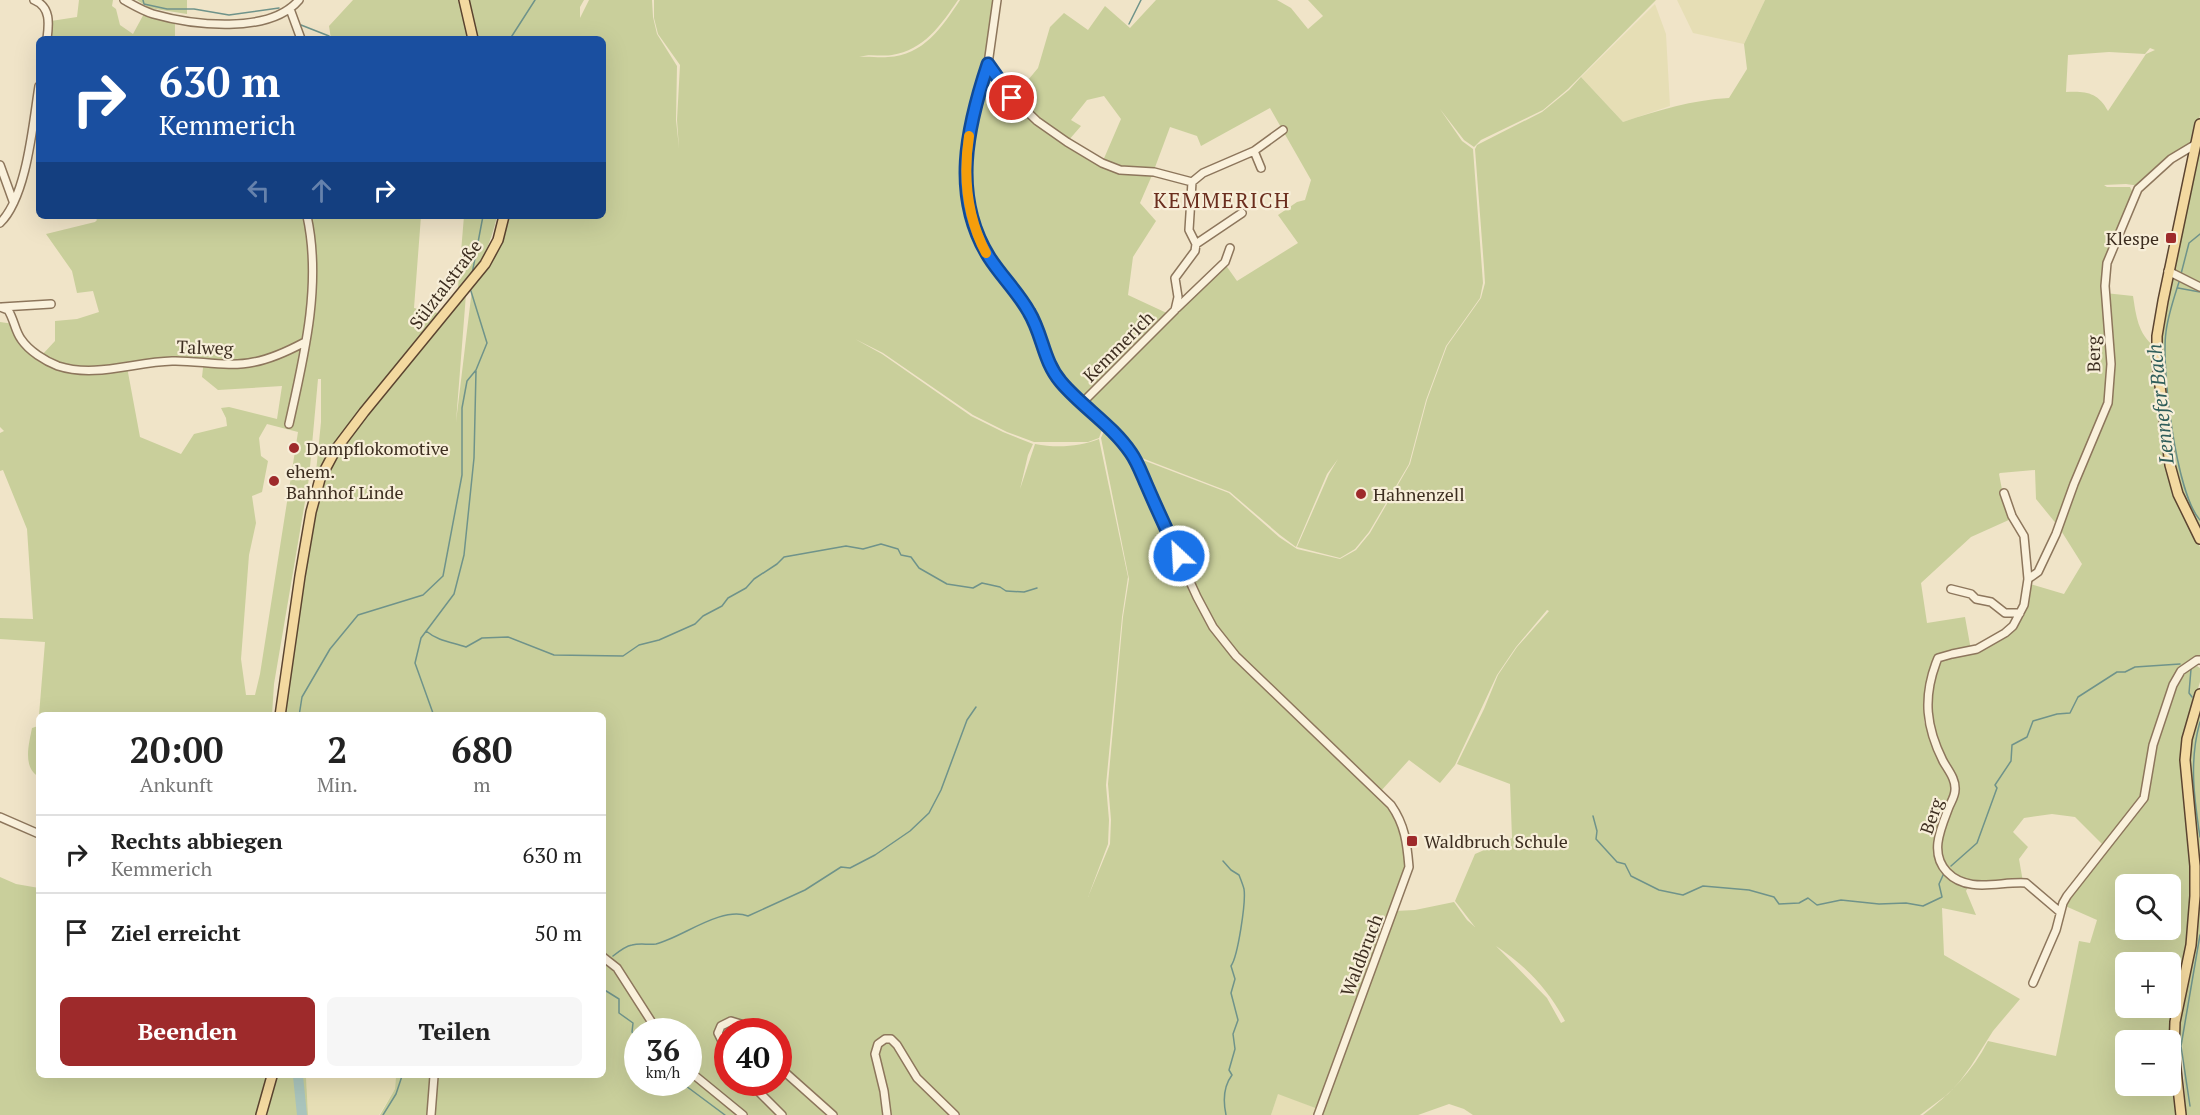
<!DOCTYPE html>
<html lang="de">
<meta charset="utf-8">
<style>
body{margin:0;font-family:"PT Serif",serif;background:#f6f6f6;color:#222;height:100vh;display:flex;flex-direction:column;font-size:22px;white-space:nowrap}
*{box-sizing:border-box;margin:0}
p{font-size:20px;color:#767676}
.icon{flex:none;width:33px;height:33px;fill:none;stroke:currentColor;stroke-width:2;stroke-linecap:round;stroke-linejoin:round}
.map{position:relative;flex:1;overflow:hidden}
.side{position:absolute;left:36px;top:712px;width:570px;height:366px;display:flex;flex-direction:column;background:#fff;border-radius:9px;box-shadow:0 6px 24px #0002}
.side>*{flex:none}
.guide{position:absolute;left:36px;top:36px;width:570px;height:183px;border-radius:9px;box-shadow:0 6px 24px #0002;background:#1a4fa0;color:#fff;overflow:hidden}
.tools{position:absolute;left:2115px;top:874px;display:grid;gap:12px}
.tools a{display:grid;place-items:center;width:66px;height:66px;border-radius:9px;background:#fff;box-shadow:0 6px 24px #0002;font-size:30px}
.speed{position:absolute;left:624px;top:1018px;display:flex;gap:12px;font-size:30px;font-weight:700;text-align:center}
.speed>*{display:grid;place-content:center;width:78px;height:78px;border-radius:50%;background:#fff;box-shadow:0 6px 24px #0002;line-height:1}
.speed small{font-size:15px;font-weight:400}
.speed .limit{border:9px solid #d22;background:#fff;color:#111}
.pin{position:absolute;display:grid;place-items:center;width:51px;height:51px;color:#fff;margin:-26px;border:3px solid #fff;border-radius:50%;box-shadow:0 2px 6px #0007}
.me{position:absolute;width:66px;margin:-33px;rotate:335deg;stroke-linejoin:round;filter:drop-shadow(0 0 4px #0008)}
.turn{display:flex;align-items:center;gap:21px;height:126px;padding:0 24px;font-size:27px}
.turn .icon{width:78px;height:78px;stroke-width:2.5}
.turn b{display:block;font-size:42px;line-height:51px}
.lanes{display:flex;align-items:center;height:57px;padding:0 24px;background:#0003;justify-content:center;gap:30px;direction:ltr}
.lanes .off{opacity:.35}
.eta{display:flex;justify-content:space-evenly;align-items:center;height:102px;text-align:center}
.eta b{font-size:36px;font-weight:600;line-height:42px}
.action{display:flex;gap:12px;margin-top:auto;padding:12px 24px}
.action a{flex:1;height:69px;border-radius:9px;background:#9e2a2b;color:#fff;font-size:24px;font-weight:600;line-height:69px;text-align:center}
.action a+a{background:#f6f6f6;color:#222}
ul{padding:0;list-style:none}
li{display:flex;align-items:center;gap:18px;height:78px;padding:0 24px;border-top:2px solid #e0e0e0}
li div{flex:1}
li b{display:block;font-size:22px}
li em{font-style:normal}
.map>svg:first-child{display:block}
.farmland{fill:#e6deb5}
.green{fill:#c9cf9b;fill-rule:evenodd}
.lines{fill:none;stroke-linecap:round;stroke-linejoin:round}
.stream{stroke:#6f938a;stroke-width:1.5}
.river{stroke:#a9c4bc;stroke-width:10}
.minor-casing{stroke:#8d765c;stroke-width:10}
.major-casing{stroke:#5b4430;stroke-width:12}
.minor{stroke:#faf1dc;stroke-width:7}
.major{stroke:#f3d9a0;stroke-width:9}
.route-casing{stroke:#114b97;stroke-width:15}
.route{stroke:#1a73e8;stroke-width:10}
.slow{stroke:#f59e0b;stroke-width:10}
.poi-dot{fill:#9e2a2b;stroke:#f7eed8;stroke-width:2}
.labels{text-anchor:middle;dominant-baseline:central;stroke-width:4.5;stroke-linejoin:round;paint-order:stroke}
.poi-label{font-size:18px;fill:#3d2e20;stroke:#f7eed8;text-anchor:start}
.street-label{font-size:18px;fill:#3d2e20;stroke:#f7eed8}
.water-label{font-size:20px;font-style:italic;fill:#2f5d5a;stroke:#f7eed8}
.quarter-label{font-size:21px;letter-spacing:1.5px;fill:#6b2e1e;stroke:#f7eed8}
</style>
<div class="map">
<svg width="2200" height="1115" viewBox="0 0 2200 1115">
<rect width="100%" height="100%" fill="#f0e4c8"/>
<path class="farmland" d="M1677 0H1765L1744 44 1693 33Z
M1655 4 1666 34 1670 106 1623 122 1581 77Z
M306 1076H396L395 1089 379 1115H308Z
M1278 1093 1318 1109 1316 1115H1271Z"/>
<path class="green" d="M79 0H113L112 6 116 9 120 25 133 34 146 10 175 18V39H48L51 21 77 17Z
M137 0H187V14L149 8Z
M353 0H460L468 39H331L329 26Z
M469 0H584L580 7V18L589 0H652L653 17 657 34 677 66 676 120 679 148 677 120 680 65 658 34 654 18V0H958C941 25 924 50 892 55 881 57 870 53 859 57 868 56 879 58 888 57 923 56 943 26 960 0H996L986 62 978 89 984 82 989 68 1011 99 1037 123 1066 143 1102 164 1120 172 1153 173 1140 203 1156 221 1133 257 1128 295 1171 315 1225 264 1237 281 1298 243 1278 215 1297 202 1305 200 1311 180 1270 108 1201 146 1197 136 1170 127 1154 170H1121L1102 163 1121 119 1104 96 1087 100 1071 120 1081 126 1068 141 1038 120 1014 97 1038 68 1050 27 1064 13 1088 30 1105 6 1130 28 1156 0H1277L1291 8 1308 29 1323 16 1308 0H1656L1568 89 1543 110 1481 140 1474 147 1464 140 1440 109 1462 141 1473 149 1483 283 1480 298 1446 346 1426 400 1409 464 1369 532 1355 549 1340 558 1297 547 1329 474 1338 459 1327 474 1296 547 1280 535 1230 492 1134 455 1107 422 1085 402 1164 321 1083 401C1072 390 1059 380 1052 367 1042 349 1041 329 1031 311 1021 293 1005 277 993 260 970 230 966 187 969 150H965C963 188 967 228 989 261 999 276 1013 289 1023 304 1036 324 1037 348 1049 369 1061 391 1085 407 1104 424L1099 438 1088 442H1034L1007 432 973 415 883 353 855 339 882 354 971 416 1003 432 1033 444 1028 455 1020 489 1035 444C1056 448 1079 447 1099 439L1128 577 1122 617 1106 785 1109 820 1108 844 1088 897 1110 844 1111 820 1108 784 1123 617 1129 579 1101 438 1106 426 1130 456 1196 599 1212 628 1234 657 1389 806C1403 827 1405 841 1407 867L1318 1109 1278 1094 1271 1115H380L395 1089 396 1076H603V716H282L314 511 322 478 338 450 367 413 466 294 456 422 472 289 501 240 506 216H603V39H478ZM638 1032H688V1083H638ZM728 1032H778V1083H728Z
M1765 0H2200V115L2194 143 2140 186 2126 184 2104 185 2107 187H2130L2134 195 2105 262 2108 346 2107 399 2058 526 2036 499 2035 470 2000 473 1999 474 2004 500 2011 519 1971 537 1921 583 1927 623 1965 617 1971 650 1950 653 1933 666 1924 705V722L1951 779 1954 793 1947 807 1934 845 1944 871 1969 885 1966 891 1976 915 1942 908 1944 955 2020 999 1993 1031 1971 1066 1960 1081 1948 1094 1920 1115H1473L1464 1109 1449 1104 1418 1115H1320L1395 911 1415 910 1454 902 1467 920 1475 927 1455 901 1475 854 1512 838 1510 784 1457 764 1484 709 1498 675 1517 647 1549 611 1547 610 1516 647 1497 675 1455 765 1440 783 1409 760 1380 792 1238 655 1215 627 1135 457 1229 493 1279 537 1297 549 1340 559 1356 550 1370 533 1410 464 1427 400 1447 346 1481 298 1485 283 1484 267 1475 149 1477 145 1542 112 1569 90 1581 77 1623 122C1659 110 1692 100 1729 98L1747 69 1744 44ZM2150 48 2155 50 2146 54 2108 111C2098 92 2085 91 2066 92L2068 55 2109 52 2145 54ZM1496 946C1525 965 1549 990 1565 1021L1561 1023 1547 998Z
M2200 142V285L2175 273 2174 266Z
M94 216H421L414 308 438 313 334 445 315 482 321 422V379H318L309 478 274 684 272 715H39L45 642 0 639V618L33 619 27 529 3 470 0 471V433L4 431 0 427V322L14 324C31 375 84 375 127 367L140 437 181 454 194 434 227 426 226 418 221 408 229 407 277 419 282 386 218 390 202 377 204 359C186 359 166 358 147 360 111 364 75 377 42 355L55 341V321L77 319 99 312 93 291 77 293 72 271 46 234 95 222 97 220ZM267 424 298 432 260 674 255 695H246L241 659 249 555 256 523 252 496 262 492 268 461 261 456 259 438Z
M464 216H497C491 243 480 270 458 288Z
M2174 278 2200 289V533L2180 489 2169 446 2160 337 2170 283Z
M2105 293 2133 296C2136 315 2138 334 2154 346L2163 448 2175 494 2200 547V656L2188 661 2178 671 2149 747 2156 748C2163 719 2167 678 2197 666L2200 668V682L2184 734 2200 707V1115H2186L2182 1042 2171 1059 2170 1041H2126V1086H2170L2171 1078 2177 1115H1923C1950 1094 1972 1072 1988 1041L2056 1056 2079 941 2090 943 2097 920 2063 905 2104 846 2075 817 2052 814 2024 818 2013 832 2028 847 2019 859 2023 882C1998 883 1968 889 1949 870 1932 853 1946 824 1952 805 1954 801 1957 795 1956 792 1956 782 1948 770 1945 762 1929 720 1925 703 1939 660L1978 650 2003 638 2012 630 2030 584 2064 594 2082 564 2060 529 2105 416 2110 361ZM2126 885H2170V930H2126ZM2126 963H2170V1008H2126Z
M39 717V777C22 767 29 744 32 728L38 726Z
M0 877 16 884 39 888V1076H267L256 1115H0Z
M276 1076H306L308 1115H267Z"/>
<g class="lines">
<path class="stream" d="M143 0 144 4 167 9H194L229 15 279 8
M1129 24 1141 0
M301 25 329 36V39
M510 39 535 0
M472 274 483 216
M2181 274 2189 243 2200 234
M2179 282C2174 298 2168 315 2166 332 2161 368 2176 494 2200 520
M2178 288 2200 292
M426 631C438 641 451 642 466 647L482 638 508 637 554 655 623 656 639 645 659 640 695 624 703 616 722 606 728 598 746 588 754 579 777 564 784 557 846 546 863 549 881 544 898 549 901 555 911 557 919 568 947 584 973 588 982 583 1000 587 1006 591 1024 592 1037 588
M2191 669 2189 693 2192 697
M299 716 302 697 330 649 358 615 423 595 443 576 462 475V408L467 381 476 370 487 343 470 288
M434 716 415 663 421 638 454 594 464 555 474 458 476 371
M2200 722C2189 760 2194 798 2200 837
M1593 816 1597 831 1596 839 1617 862 1625 864 1631 876 1659 890 1683 895 1703 886 1749 890 1774 897 1779 904 1799 903 1808 898 1817 905 1841 900 1879 904 1906 903 1923 906 1942 897 1939 884 1944 873
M1223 861 1231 870 1239 875C1241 880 1243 885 1244 889 1246 902 1238 956 1231 966L1235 979 1231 993 1238 1020 1233 1034 1235 1049 1229 1070 1232 1075C1223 1087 1223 1101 1226 1115
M1951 866 1977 843 1997 788 1995 785 2011 761 2012 745 2027 737 2033 721 2057 714 2070 713 2078 697 2117 672H2125L2135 667 2180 664
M613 956C618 952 626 946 632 945 640 943 648 945 656 944 683 937 721 906 748 916L805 890 841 867 850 868 875 855 910 831 929 813 941 790 967 720 976 707
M603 989 619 999V1013L633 1023 632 1032 638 1038
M682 1083 725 1115
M2190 1106 2181 1046 2200 935
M383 1115 396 1094 402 1076"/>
<path class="river" d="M298 1076 302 1115"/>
<g class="minor-casing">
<path id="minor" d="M34 0C51 7 49 24 47 39
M124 0C133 5 143 11 153 14 192 25 269 35 299 0
M997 0 988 64 972 113 967 146V193L974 226 983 247 990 259 1025 304 1036 323 1045 356 1050 368 1062 383 1106 423 1132 455 1197 597 1213 627 1236 656 1391 805C1405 825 1407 843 1409 867L1318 1115
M290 9 301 39
M988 64 1013 98 1037 121 1067 142 1102 163 1120 170 1154 172 1192 182 1189 230 1196 244 1195 251 1175 278 1178 297 1175 310 1082 403
M1254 151 1261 168
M0 165 13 201
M1192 182 1203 173 1254 151 1283 130
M0 223C27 197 33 123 39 86
M1196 244 1242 213
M2168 271 2200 287
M0 307 8 310C14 319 15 331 21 339 29 351 45 361 58 366 95 378 134 362 172 361 198 360 227 368 254 362 271 359 290 350 305 342
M2 307 51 304
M1177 308 1225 262 1230 248
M289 424C304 357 322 284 307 216
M2004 493 2012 516 2024 536 2028 579 2024 605 2013 626 2005 633 1977 649 1952 654 1938 658 1936 663C1923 698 1926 727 1943 761 1948 770 1956 779 1955 790 1955 796 1951 802 1949 807 1941 828 1929 853 1947 872 1968 894 2000 881 2026 883L2060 912
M2028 579 2038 572 2056 534 2074 484 2108 403 2111 364 2105 286 2107 263 2138 189 2171 159 2196 144
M1951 589 1971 594 1976 599 1991 602 2005 613H2020
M0 817 39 834
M603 957 617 968 658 1032
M2033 983 2056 930 2063 903 2067 896 2144 798 2153 745 2173 685 2181 671 2197 660H2200
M728 1053 718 1033 721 1026 731 1021 741 1024 747 1032
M778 1066 833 1115
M688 1070 743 1115
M750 1083 782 1115
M431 1115 434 1076
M887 1115 884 1091 875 1054 878 1044 885 1039H891L897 1045 917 1078 955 1115"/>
</g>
<g class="major-casing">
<path id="major" d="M464 0 473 39
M2200 124 2163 301 2157 336V362L2170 465 2178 494 2200 539
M280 716 300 576 311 512 320 479 336 449 364 412 485 264 498 240 504 216
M261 1115 272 1076
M2181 1115 2174 1051 2175 1022 2191 945 2195 896V866L2185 760 2187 739 2200 694"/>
</g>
<use href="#minor" class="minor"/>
<use href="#major" class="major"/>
</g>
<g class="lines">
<g class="route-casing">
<path id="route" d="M1012 98 988 64C967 127 951 196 989 257 1001 276 1018 292 1029 312 1043 335 1043 361 1061 382 1082 407 1112 425 1131 453 1138 463 1142 475 1147 486 1157 509 1168 533 1179 556"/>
</g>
<use href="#route" class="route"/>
<path class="slow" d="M969 136C963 176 967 217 986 253"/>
</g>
<g class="poi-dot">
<rect x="2165" y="232" width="12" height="12" rx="3"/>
<circle cx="294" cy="448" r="6"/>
<circle cx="274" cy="481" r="6"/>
<circle cx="1361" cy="494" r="6"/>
<rect x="1406" y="835" width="12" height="12" rx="3"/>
</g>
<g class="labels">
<g class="poi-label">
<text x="2159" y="238" text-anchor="end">Klespe</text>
<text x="306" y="448">Dampflokomotive</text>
<text x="286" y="471">ehem.<tspan x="286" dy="21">Bahnhof Linde</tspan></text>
<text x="1373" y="494">Hahnenzell</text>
<text x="1424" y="841">Waldbruch Schule</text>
</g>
<g class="street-label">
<text transform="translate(445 284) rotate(-53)">Sülztalstraße</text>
<text transform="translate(1118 346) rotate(-45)">Kemmerich</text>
<text transform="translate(205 347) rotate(2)">Talweg</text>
<text transform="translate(2093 354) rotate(-91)">Berg</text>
<text transform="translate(1931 816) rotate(-71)">Berg</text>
<text transform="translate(1361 955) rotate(-69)">Waldbruch</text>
</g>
<g class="water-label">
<text transform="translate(2160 404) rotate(-96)">Lennefer Bach</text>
</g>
<g class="quarter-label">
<text x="1222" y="200">KEMMERICH</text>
</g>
</g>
</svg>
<div class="tools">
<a><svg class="icon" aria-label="search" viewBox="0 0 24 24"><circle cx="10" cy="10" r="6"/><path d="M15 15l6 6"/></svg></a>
<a>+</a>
<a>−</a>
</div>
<div class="speed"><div>36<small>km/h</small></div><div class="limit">40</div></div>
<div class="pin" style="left:1012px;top:98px;background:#d93025"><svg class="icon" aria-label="arrive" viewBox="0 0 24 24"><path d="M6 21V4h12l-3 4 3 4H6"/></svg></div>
<svg class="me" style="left:1179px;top:556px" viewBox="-20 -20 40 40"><circle r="17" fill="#1a73e8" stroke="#fff" stroke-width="3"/><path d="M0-11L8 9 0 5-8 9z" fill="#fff"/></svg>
<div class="guide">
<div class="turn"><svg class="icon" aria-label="right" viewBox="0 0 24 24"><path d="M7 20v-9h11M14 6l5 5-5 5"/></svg><div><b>630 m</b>Kemmerich</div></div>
<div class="lanes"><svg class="icon off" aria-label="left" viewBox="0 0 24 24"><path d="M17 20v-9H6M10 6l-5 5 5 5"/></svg><svg class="icon off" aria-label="ahead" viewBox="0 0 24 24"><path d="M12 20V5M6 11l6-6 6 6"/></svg><svg class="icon" aria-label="right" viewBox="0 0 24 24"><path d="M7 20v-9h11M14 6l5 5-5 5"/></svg></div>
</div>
<section class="side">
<div class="eta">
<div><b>20:00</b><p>Ankunft</p></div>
<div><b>2</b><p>Min.</p></div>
<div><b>680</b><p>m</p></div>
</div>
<ul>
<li><svg class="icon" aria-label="right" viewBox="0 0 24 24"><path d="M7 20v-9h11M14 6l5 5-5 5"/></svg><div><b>Rechts abbiegen</b><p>Kemmerich</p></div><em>630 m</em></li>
<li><svg class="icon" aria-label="arrive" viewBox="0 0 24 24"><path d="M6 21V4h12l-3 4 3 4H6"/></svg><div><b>Ziel erreicht</b></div><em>50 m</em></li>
</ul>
<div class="action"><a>Beenden</a><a>Teilen</a></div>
</section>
</div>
